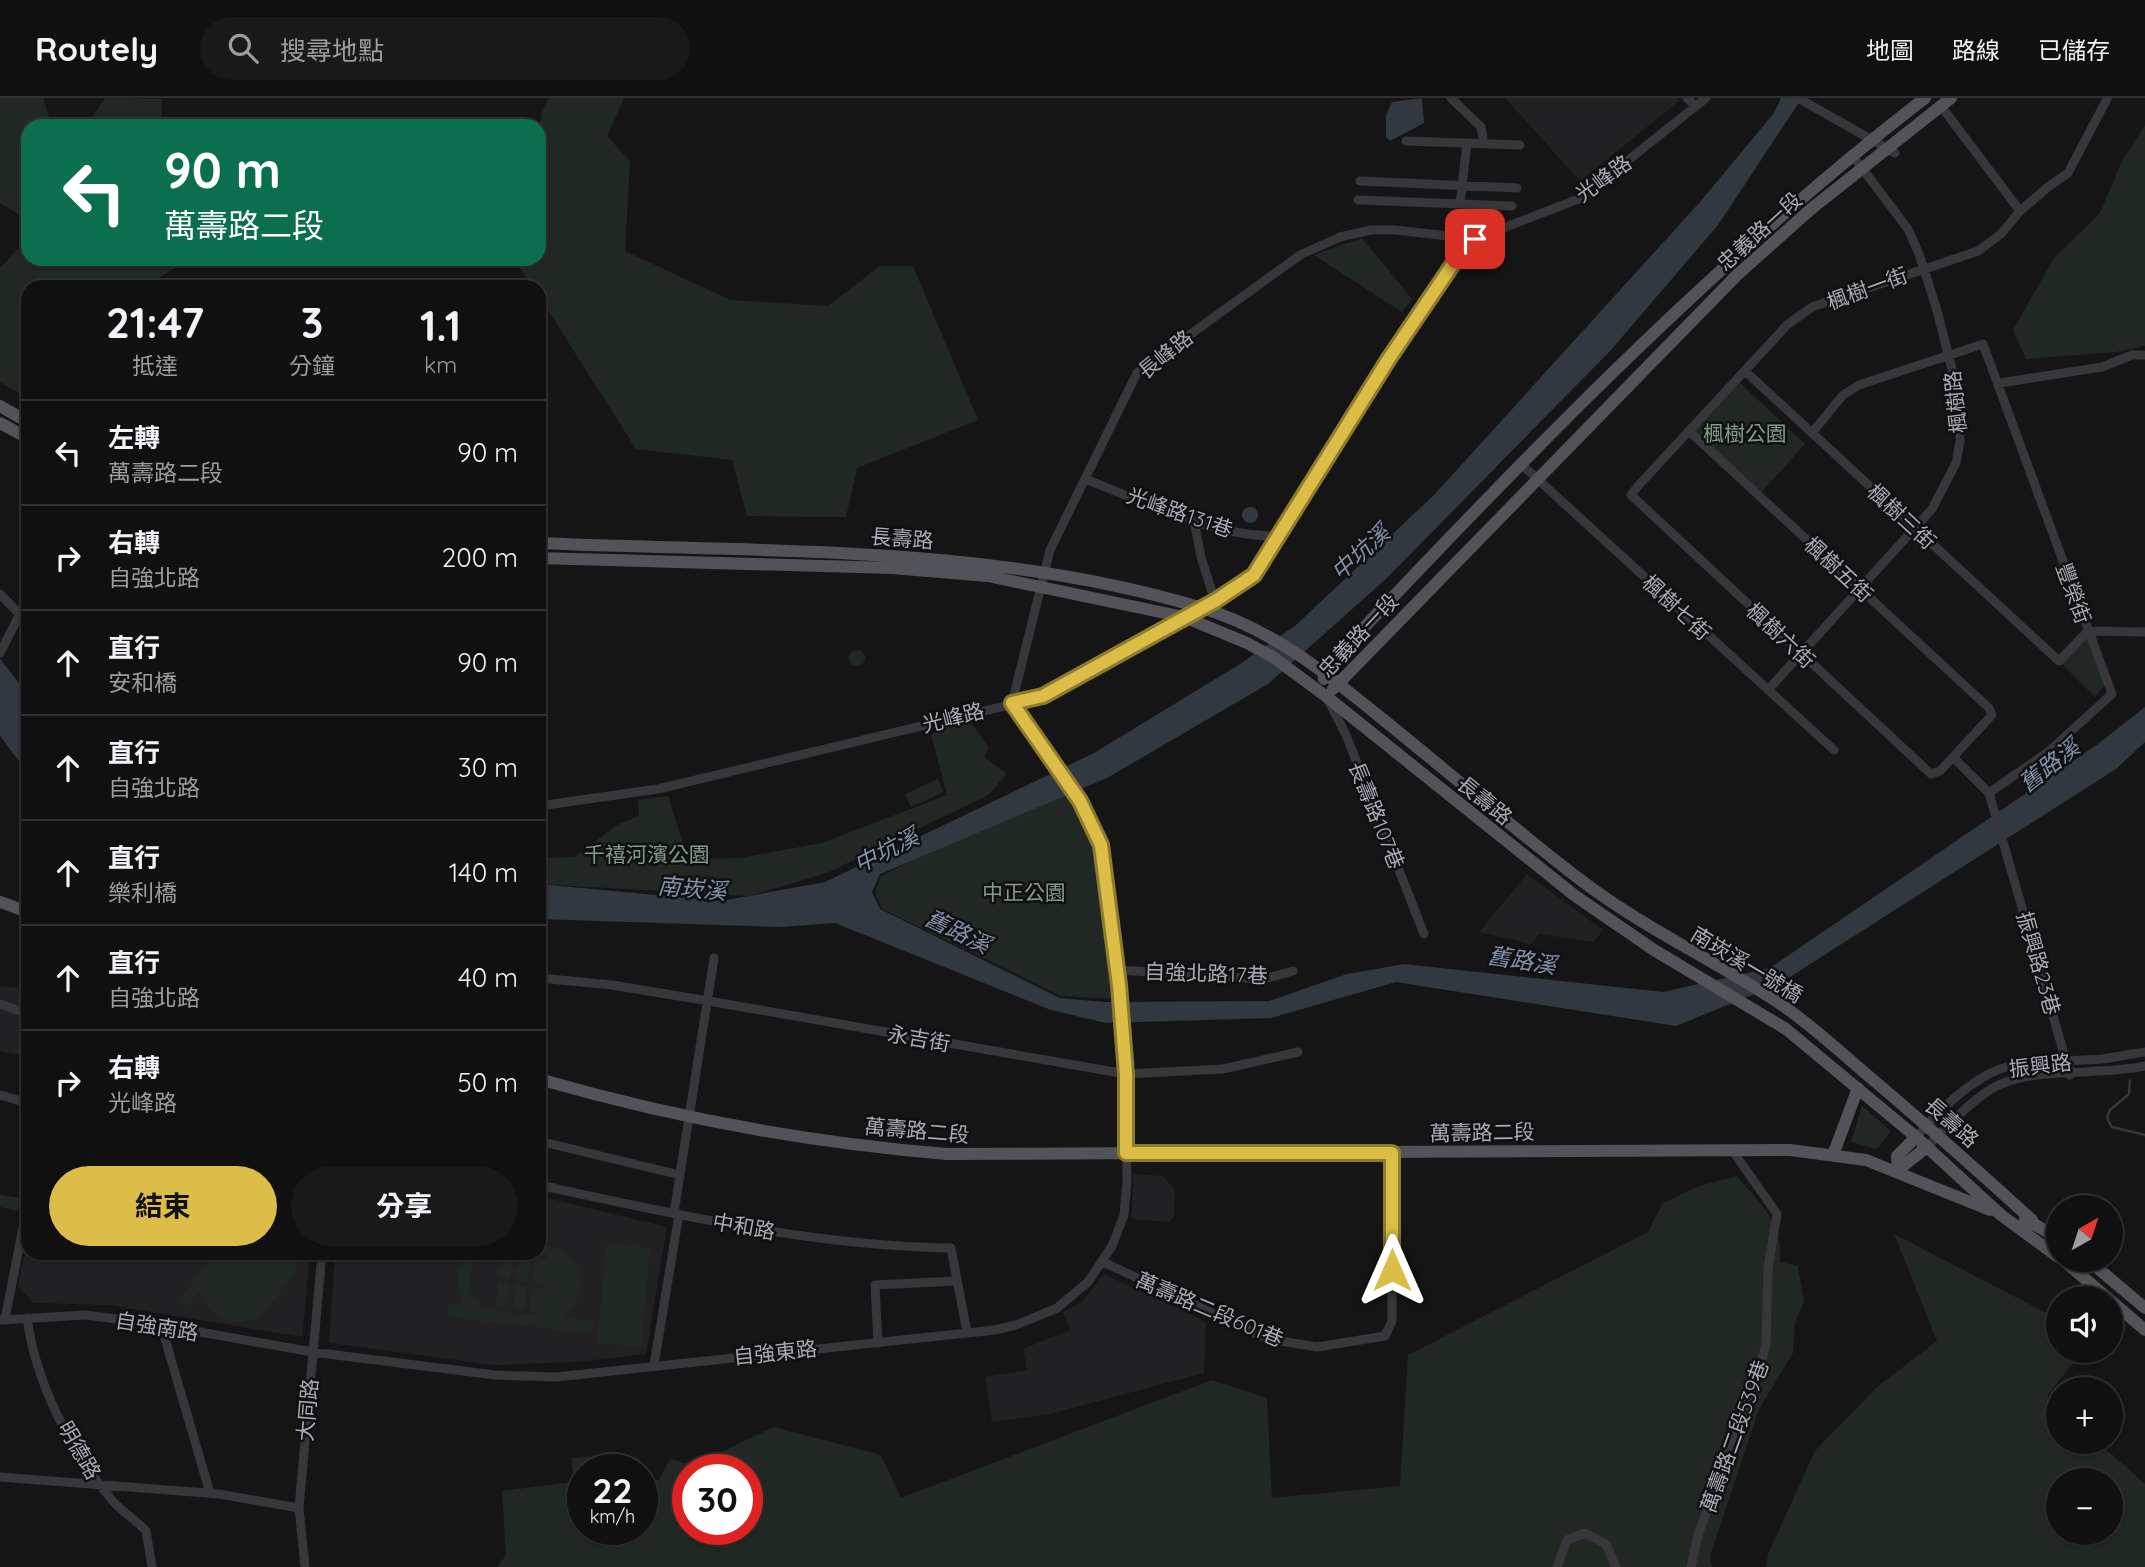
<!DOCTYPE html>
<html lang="zh-TW">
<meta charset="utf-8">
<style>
body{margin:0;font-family:Quicksand,"Noto Sans TC",sans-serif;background:#191919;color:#f1f3f6;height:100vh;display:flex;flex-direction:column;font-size:26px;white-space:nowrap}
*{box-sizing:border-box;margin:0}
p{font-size:23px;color:#9c9d9f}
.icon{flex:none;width:38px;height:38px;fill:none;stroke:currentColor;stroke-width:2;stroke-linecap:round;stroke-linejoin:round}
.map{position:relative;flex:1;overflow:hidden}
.panel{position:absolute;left:21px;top:182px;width:525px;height:980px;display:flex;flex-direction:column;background:#101010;border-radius:21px;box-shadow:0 2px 5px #0004,0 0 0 2px #303030}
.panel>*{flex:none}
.top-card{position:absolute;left:21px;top:21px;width:525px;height:147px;border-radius:21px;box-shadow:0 2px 5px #0004,0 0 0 2px #303030;background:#0b6e4f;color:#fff;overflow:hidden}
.needle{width:46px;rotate:39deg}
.tools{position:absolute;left:2046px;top:1097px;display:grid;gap:14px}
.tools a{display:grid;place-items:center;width:77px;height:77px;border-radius:50%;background:#101010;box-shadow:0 2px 5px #0004,0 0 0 2px #303030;font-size:35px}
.speed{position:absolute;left:567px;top:1356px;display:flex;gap:14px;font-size:35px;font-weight:700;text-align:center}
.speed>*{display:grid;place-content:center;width:91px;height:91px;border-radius:50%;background:#101010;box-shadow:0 2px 5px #0004,0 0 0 2px #303030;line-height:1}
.speed small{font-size:18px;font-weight:400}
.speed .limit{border:10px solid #d22;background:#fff;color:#111}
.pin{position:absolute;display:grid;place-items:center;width:60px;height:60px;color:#fff;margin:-30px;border-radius:14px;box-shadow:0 4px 10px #0006}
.me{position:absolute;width:77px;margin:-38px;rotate:0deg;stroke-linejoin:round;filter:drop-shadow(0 0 5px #0008)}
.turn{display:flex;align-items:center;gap:24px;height:147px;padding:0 28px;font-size:32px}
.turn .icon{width:91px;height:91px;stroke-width:2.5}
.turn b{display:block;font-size:49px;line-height:60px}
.eta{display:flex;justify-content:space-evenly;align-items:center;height:119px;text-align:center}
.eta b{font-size:42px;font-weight:700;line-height:49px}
.primary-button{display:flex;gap:14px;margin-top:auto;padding:14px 28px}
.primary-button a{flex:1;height:80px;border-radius:42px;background:#dcbd47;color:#111;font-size:28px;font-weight:700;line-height:80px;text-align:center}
.primary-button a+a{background:#191919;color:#f1f3f6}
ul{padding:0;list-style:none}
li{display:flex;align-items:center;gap:21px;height:105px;padding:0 28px;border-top:2px solid #303030}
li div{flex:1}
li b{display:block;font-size:26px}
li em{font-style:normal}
header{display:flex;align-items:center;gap:42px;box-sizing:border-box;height:98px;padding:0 35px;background:#101010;border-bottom:2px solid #303030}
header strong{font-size:33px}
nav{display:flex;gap:38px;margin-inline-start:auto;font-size:24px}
.search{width:490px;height:63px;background:#191919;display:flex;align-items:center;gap:18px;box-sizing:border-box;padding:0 24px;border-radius:38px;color:#9c9d9f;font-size:26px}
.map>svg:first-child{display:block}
.built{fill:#212123}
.green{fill:#212823;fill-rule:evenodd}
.water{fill:#31383f}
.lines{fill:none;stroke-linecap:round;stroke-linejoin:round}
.stream{stroke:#31383f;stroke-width:2.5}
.minor{stroke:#36363b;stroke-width:9}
.major{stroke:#525359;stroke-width:12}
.route-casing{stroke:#8f7b2e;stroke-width:18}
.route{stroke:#dcbd47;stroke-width:12}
.labels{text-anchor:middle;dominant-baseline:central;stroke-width:5;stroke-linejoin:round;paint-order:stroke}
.street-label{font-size:21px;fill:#a8aab5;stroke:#101011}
.park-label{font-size:21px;fill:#819d87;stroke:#101011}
.water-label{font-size:23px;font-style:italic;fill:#8393ac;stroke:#101011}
</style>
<header>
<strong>Routely</strong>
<div class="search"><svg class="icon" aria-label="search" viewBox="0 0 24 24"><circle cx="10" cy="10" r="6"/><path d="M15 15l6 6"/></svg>搜尋地點</div>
<nav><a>地圖</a><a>路線</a><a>已儲存</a></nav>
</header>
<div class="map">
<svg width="2145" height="1469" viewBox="0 0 2145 1469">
<rect width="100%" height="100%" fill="#151516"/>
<path class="built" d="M1505 0H1676L1679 3 1580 83Z
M1527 776 1603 832 1594 844 1539 836 1531 846 1479 834Z
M0 888 28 891V946L24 958 0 953Z
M1134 1076 1163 1078 1175 1092 1174 1118 1170 1124 1131 1121Z
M539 1098 667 1129 646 1256 576 1264 494 1267 329 1245 335 1155H539Z
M28 1137V1155H310L302 1239 109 1207 34 1205 18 1189Z
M1104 1176 1206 1224 1204 1275 1050 1316 992 1324 985 1279 1027 1272 1023 1251 1070 1232 1063 1214 1083 1203Z"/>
<path class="green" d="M0 0H43L52 28H28V122L0 105Z
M105 0 162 1 161 28H86Z
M549 0H624L607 38 630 63 625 153 730 202 828 208 880 168H913L978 322 857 370 846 419 747 418 732 362 636 351 539 198V189H533L516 164V161H539V36L541 16Z
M2145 27V248L2116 254 2026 261 2013 232 2054 160 2100 115 2121 65Z
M28 140V161H188L146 189H28V300L0 284V170Z
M1362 140 1412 201 1402 214 1314 157Z
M1740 285 1805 346 1761 395 1694 333Z
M2089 535 2105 586 2095 599 2061 565Z
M849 560a8 8 0 1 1 16 0a8 8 0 1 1-16 0Z
M969 622 989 650 984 659 1007 676 988 697 827 775 748 798 539 786V760L575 759 617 727 639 718 638 702 668 698 688 761 740 760 822 745 947 697 931 636Z
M938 681 944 694 911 709 905 696Z
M1063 688 1089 731 1105 800 1115 901 1061 898 882 811 875 795 881 778Z
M1862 1008 1891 1033 1877 1051 1851 1044Z
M1737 1078C1762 1108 1782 1122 1780 1164L1798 1168 1804 1204 1795 1225 1793 1255 1759 1311 1710 1458 1712 1469H497L506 1457 502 1393 573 1384 572 1360 613 1357 623 1363 625 1372H583V1432H642V1383L659 1382 670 1361 693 1367 774 1329 881 1357 901 1400 1212 1282 1267 1300 1272 1400 1400 1388 1408 1257 1648 1134 1662 1106 1696 1089ZM688 1372H747V1432H688Z
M0 1097 21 1100 17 1113 0 1109Z
M1894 1136 2058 1221V1253H2083L2047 1298 2058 1308V1344H2098L2145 1386V1469H1766L1768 1456 1815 1353 1877 1289 1937 1243ZM2058 1382H2110V1435H2058Z
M539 1145C580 1150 596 1190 564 1219L593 1223 592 1236 448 1219 449 1205 463 1207 456 1181 464 1155H486C476 1161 469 1170 469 1182 469 1218 516 1215 541 1216L529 1213 532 1190 544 1191 545 1186 533 1184 536 1161 548 1162 549 1158 524 1155H539Z
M606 1146 650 1150 641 1249 597 1245Z
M216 1155H304C299 1171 270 1212 255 1220 232 1234 206 1215 200 1193L186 1209 178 1203Z
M502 1156 513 1157 510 1181 498 1179Z
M519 1159 531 1160 528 1184 516 1182Z
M498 1185 510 1187 506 1210 495 1209Z
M516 1187 527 1189 524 1212 513 1211Z"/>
<path class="water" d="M1422 0 1424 25 1390 43 1386 39V17L1392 4Z
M1781 0H1802L1718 127 1611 252 1387 480 1268 586 1107 680 880 776 872 794 880 811 1060 900 1105 904 1269 903 1347 876 1404 866 1663 894 1770 870 2098 646 2145 609V644L2116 671 1779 886 1676 928 1396 884 1271 920 1106 925 1051 912 835 825 780 829 539 821V786L721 803 825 784 1094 655 1240 566 1296 527 1434 397 1700 104 1774 15Z
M1242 417a8 8 0 1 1 16 0a8 8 0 1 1-16 0Z
M0 561 28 596V675L0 638Z"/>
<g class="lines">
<path class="stream" d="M2130 982 2129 996 2110 1012 2107 1020 2112 1029 2145 1037"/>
<path class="minor" d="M1451 0 1481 29 1484 45
M1687 0 1695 8
M1798 0 1895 55
M1941 8 2020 113
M1406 43 1520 47
M1360 83 1517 90
M1358 102 1512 108
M1460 138V106L1467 45
M1745 273 2059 563 2088 533 2145 534
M2000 285 2102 269 2132 257H2145
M1689 333 1989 610 1992 617 1940 673 1931 676 1631 397 1638 388 1787 227 1812 209 1978 153 2001 136 2020 113 2048 89 2068 75 2107 1
M1812 335 1843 297 1859 287 1983 246 2112 596 2048 654 1989 695
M1521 366 1834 652
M1085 381C1145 404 1212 439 1278 438
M1194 422 1201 459 1215 503
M0 496 28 525
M0 555 28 500
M1768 592 1932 411 1956 365 1960 343 1959 298 1936 209 1919 156 1908 131 1852 57
M1328 602 1346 637 1424 836
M1012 605 1050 452 1137 275 1300 157 1340 139 1371 132H1395L1475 141
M1953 659 1989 695 2070 977
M539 708 658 691 1043 599 1237 490 1254 477 1388 262 1457 160 1475 141 1581 100 1706 0
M1118 872 1264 881 1293 873
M539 880 612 887 709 903 1126 976 1223 971 1298 954
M0 906 28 916
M0 997 28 1005
M1916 1039C1938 1014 1968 983 2000 971 2033 960 2068 964 2102 961 2116 959 2131 956 2145 954
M539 1043 680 1077
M1927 1049C1945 1030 1977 996 2001 986 2040 969 2100 978 2145 968
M539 1087C674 1116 812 1148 951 1150L967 1234
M674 1115 714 860
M1103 1164 1268 1241 1317 1249 1385 1238 1392 1223V1055
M27 1220C36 1285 69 1350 111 1401 122 1414 135 1421 146 1433L152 1469
M5 1221 28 1104
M0 1222 86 1217 161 1227 312 1254 495 1277 556 1279 995 1232 1016 1227 1057 1210 1088 1184 1112 1148 1124 1117 1127 1083 1126 976 1120 887 1101 747 1080 703 1012 605
M161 1227 210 1395
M878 1245 875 1187 957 1183
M654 1267 679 1116
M0 1379 219 1396 299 1410
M305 1469 299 1410 322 1155
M1557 1469 1567 1442 1585 1435 1606 1446 1616 1469
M1691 1469 1698 1437 1757 1280 1766 1246 1768 1171 1777 1116 1732 1052"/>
<path class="major" d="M0 308 28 324
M0 325 28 340
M539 445C761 455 987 445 1202 510 1278 533 1336 583 1396 632 1458 682 1519 735 1582 783 1644 830 1714 862 1779 905 1809 925 1837 951 1865 975 1922 1023 1977 1072 2032 1122
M539 460 892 470 988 478 1184 519 1247 545 1273 559 1327 599 1574 797 1654 852 1786 931 1916 1039 2001 1117 2058 1159
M1324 581 1323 573C1513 371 1705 170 1925 0
M1333 591 1737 177 1811 111 1951 0
M0 804 28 814
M539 981C671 1019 809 1045 947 1056L1790 1052 1866 1062 1990 1112
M1833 1057 1858 990
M1898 1072 1897 1058 1916 1039
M1898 1072 1927 1049
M2025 1121 2058 1140
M2063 1162 2145 1232
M2088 1162 2145 1210"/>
</g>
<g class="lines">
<g class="route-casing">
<path id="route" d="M1392 1172V1055H1126V976L1119 887 1101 747 1080 703 1012 605 1043 598 1215 503 1254 477 1388 262 1457 160 1475 141"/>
</g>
<use href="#route" class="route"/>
</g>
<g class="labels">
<g class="street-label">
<text transform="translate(1603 80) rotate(-36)">光峰路</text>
<text transform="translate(1759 133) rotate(-42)">忠義路一段</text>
<text transform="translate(1867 190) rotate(-20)">楓樹一街</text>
<text transform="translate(1165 256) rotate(-39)">長峰路</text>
<text transform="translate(1955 304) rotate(-96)">楓樹路</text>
<text transform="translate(1180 414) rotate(19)">光峰路131巷</text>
<text transform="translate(1902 418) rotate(43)">楓樹三街</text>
<text transform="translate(902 440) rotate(4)">長壽路</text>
<text transform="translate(1839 471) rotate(43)">楓樹五街</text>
<text transform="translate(2074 495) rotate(70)">豐榮街</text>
<text transform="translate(1677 509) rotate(43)">楓樹七街</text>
<text transform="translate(1358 537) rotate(-47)">忠義路一段</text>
<text transform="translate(1781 537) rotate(43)">楓樹六街</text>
<text transform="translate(953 619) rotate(-14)">光峰路</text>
<text transform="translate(1485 702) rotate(39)">長壽路</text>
<text transform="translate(1377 717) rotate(68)">長壽路107巷</text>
<text transform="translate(2039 865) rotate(74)">振興路23巷</text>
<text transform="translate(1747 866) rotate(31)">南崁溪一號橋</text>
<text transform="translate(1206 875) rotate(2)">自強北路17巷</text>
<text transform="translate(919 940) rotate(10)">永吉街</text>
<text transform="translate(2040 967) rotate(-7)">振興路</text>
<text transform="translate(1952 1024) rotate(41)">長壽路</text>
<text transform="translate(917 1032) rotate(5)">萬壽路二段</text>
<text transform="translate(1482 1034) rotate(-1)">萬壽路二段</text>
<text transform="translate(744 1128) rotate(10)">中和路</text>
<text transform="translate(1210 1211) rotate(23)">萬壽路二段601巷</text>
<text transform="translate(157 1228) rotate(9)">自強南路</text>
<text transform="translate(775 1254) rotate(-6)">自強東路</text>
<text transform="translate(307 1312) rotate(-85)">大同路</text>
<text transform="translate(1734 1338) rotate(-70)">萬壽路二段539巷</text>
<text transform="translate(80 1352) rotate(60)">明德路</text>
</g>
<g class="park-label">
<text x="1745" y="335">楓樹公園</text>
<text x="647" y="756">千禧河濱公園</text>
<text x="1024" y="794">中正公園</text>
</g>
<g class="water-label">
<text transform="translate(1360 454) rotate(-42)">中坑溪</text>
<text transform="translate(2049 667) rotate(-38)">舊路溪</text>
<text transform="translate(886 752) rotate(-27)">中坑溪</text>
<text transform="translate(692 790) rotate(5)">南崁溪</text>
<text transform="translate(958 833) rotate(26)">舊路溪</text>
<text transform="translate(1522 862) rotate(9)">舊路溪</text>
</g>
</g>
</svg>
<div class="tools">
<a><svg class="needle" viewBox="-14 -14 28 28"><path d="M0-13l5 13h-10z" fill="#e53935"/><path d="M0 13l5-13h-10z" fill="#9c9d9f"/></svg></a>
<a><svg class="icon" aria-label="sound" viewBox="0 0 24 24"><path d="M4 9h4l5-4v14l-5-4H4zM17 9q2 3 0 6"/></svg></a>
<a>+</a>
<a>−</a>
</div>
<div class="speed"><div>22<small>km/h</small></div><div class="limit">30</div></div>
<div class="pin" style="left:1475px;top:141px;background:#d93025"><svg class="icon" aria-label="arrive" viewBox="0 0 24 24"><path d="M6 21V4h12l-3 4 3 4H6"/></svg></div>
<svg class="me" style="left:1392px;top:1172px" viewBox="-20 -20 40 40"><path d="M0-17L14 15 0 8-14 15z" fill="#dcbd47" stroke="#fff" stroke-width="4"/></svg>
<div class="top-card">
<div class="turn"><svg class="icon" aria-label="left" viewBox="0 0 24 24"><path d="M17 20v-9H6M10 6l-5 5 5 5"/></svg><div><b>90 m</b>萬壽路二段</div></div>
</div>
<section class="panel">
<div class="eta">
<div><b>21:47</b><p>抵達</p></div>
<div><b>3</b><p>分鐘</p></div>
<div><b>1.1</b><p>km</p></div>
</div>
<ul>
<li><svg class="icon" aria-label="left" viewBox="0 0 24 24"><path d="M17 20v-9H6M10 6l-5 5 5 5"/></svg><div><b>左轉</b><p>萬壽路二段</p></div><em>90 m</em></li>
<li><svg class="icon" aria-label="right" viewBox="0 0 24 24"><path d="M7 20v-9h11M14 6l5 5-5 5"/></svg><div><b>右轉</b><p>自強北路</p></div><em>200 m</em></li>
<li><svg class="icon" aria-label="ahead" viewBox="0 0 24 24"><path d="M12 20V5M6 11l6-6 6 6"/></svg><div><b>直行</b><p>安和橋</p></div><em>90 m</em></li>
<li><svg class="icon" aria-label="ahead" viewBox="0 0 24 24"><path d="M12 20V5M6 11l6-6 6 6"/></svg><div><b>直行</b><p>自強北路</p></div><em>30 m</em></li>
<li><svg class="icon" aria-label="ahead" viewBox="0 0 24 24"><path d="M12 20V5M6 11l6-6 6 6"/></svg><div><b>直行</b><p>樂利橋</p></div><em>140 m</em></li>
<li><svg class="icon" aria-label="ahead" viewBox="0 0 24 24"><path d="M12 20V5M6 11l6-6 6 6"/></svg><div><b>直行</b><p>自強北路</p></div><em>40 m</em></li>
<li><svg class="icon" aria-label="right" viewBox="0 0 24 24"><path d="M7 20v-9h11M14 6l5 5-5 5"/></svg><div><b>右轉</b><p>光峰路</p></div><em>50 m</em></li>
</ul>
<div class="primary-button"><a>結束</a><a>分享</a></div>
</section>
</div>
